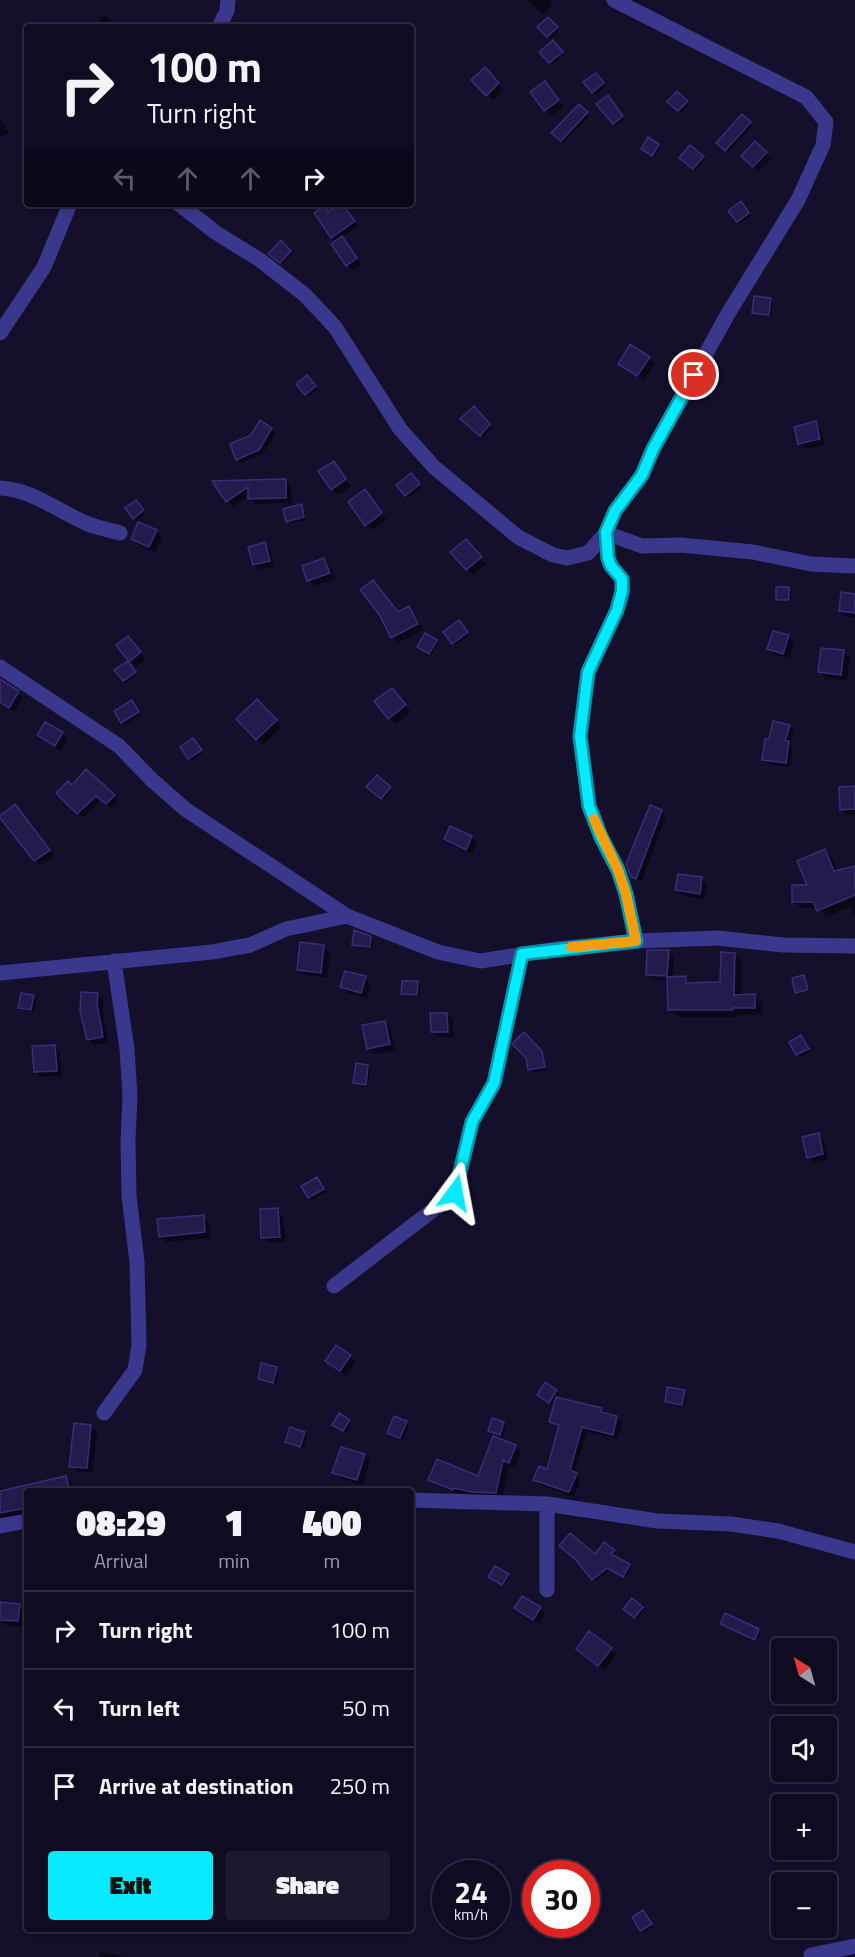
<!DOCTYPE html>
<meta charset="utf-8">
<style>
body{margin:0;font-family:"Titillium Web",sans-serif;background:#1d192d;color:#f1f3f6;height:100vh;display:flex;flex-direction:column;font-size:22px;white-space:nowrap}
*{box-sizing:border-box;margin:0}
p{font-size:20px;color:#9b9ba5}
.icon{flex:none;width:33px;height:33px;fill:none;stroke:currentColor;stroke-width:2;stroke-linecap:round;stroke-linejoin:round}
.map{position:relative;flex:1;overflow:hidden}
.panel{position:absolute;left:24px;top:1488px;width:390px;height:444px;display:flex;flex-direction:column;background:#0f0b20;border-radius:6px;box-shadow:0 3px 9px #0003,0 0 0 2px #2f2b3e}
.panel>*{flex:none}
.banner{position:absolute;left:24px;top:24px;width:390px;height:183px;border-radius:6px;box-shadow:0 3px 9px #0003,0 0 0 2px #2f2b3e;background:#0f0b20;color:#f1f3f6;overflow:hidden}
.needle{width:39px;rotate:323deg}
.tools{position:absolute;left:771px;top:1638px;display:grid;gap:12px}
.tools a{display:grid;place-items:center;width:66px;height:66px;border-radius:6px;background:#0f0b20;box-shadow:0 3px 9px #0003,0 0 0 2px #2f2b3e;font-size:30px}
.speed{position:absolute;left:432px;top:1860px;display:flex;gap:12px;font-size:30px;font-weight:700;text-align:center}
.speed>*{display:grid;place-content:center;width:78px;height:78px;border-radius:50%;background:#0f0b20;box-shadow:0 3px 9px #0003,0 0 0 2px #2f2b3e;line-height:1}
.speed small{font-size:15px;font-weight:400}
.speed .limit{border:9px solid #d22;background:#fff;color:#111}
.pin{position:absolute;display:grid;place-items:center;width:51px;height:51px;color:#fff;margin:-26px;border:3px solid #fff;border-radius:50%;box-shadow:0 2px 6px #0007}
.me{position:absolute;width:66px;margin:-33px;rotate:13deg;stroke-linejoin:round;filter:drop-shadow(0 0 4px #0008)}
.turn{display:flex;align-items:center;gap:21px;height:126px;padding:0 24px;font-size:27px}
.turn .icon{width:78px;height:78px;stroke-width:2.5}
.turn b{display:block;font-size:42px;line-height:51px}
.lanes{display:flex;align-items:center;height:57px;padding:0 24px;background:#0003;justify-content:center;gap:30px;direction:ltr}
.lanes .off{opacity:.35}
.eta{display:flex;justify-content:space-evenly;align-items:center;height:102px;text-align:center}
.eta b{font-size:36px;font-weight:800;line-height:42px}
.primary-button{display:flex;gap:12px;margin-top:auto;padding:12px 24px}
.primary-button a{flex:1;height:69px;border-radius:6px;background:#05eaff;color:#111;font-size:24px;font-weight:800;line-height:69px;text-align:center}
.primary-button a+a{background:#1d192d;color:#f1f3f6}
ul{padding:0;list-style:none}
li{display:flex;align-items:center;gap:18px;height:78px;padding:0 24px;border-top:2px solid #2f2b3e}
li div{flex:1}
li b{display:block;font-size:22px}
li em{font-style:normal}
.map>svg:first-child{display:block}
.shadow{fill:#0007}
.building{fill:#241b4d;stroke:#3a2c7a;stroke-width:1.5}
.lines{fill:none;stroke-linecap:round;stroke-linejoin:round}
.street{stroke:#3a388c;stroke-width:15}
.route-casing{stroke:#0398a6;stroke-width:15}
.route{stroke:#05eaff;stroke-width:10}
.slow{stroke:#f59e0b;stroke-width:10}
</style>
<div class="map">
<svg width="855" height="1957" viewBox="0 0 855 1957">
<rect width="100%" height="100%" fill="#140f2b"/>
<path class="shadow" d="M526 0H551L553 2 545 15Z
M104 15 116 25 119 27H95Z
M548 19 559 31 550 39 540 27Z
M553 42 564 55 552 65 542 52Z
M485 69 504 90 493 100 473 80Z
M595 75 606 86 596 95 585 83Z
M545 83 564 107 551 116 533 92Z
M677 93 689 104 681 113 669 102Z
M610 99 624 119 616 125 599 104Z
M579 106 589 116 564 143 554 133Z
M742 116 752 126 728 152 718 142Z
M0 120 9 132 0 138Z
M755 143 771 159 759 172 743 156Z
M659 146 660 147 655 157 653 156Z
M703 157 705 159 696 171 684 161Z
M743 206 751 216 740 223 738 221Z
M345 209 358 226 341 238 362 265 353 271 347 265 337 242 332 237 329 213Z
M281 242 293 254 283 264 272 256Z
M771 299 773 302 771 316 756 315 753 312Z
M649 358 655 364 644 381 620 363Z
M307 377 317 389 309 396 298 384Z
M474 409 492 428 483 437 463 419Z
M815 423 821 429 825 445 806 449 800 444Z
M271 429 276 433 263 454 242 463 237 459Z
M333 463 351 486 338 495 332 489Z
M413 477 421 488 408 498 406 495Z
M285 480 291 486 292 503 255 504 249 498V495L233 507 215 482Z
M370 497 387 520 372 530 366 525Z
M138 504 146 513 137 520 134 518Z
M301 506 304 508 306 520 290 523 287 521Z
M156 531 162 537 155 552 138 544 132 538Z
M264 544 270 550 274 567 260 570 254 565Z
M472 547 486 564 473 575 467 569Z
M324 560 330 565 335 579 314 586 309 581 304 567Z
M789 588 791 591V601H780L777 599Z
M855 595V618L846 616 840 611Z
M409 608 414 614 423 630 398 643 392 637 380 613H399Z
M462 625 469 635 455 645 453 643Z
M788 636 794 642 789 659 775 655 769 649Z
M436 641 438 644 431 655 418 647Z
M134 644 146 659 136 667 118 646Z
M844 652 850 658 847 680 826 678 820 672Z
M130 665 137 675 126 683 124 680Z
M0 681 23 697 14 712 0 702Z
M397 695 411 712 395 724 376 702Z
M257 701 282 727 263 745 238 719Z
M134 704 140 715 125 725 116 712Z
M789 726 794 731 790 745 793 748 790 767 769 764 764 760 770 741Z
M62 733 68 739 61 751 39 735Z
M196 743 203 753 192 761 182 748Z
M86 771 118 800 111 808 101 799 83 818 59 793 72 787Z
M377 777 392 790 384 800 368 787Z
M855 788V814L848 815 842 809Z
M15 806 55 856 41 866 35 860Z
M651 807 661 811 666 816 641 883 632 876Z
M451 828 472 838 477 843 472 854 451 845 446 839Z
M825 851 832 858 838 871 855 868V916L851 907 826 917 818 908H801L793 901 809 887Z
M701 878 707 884 705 899 683 896 677 890Z
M370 937 373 940 372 949 357 947 354 945Z
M324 947 330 952 327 978 305 975 299 969Z
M668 951 674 957 672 978H686L692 984H721L735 954 742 962 741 996H754L762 1003V1014L740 1015V1017H677L669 1010V981L653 980 647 974Z
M804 977 810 992 799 994 797 992Z
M365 978 371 984 367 998 348 993 342 987Z
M417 983 420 985 419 997 405 996 403 994Z
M97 994 103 1000V1011L108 1042 94 1045 88 1039Z
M33 996 36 999 34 1012 22 1010 19 1008Z
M447 1014 453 1020V1037H438L433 1031Z
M385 1022 390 1028 395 1050 374 1054 368 1048Z
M524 1034 544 1055 546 1070 532 1072 530 1069Z
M801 1036 810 1052 800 1057 791 1042Z
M54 1046 60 1052 62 1076 41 1077 35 1072Z
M368 1066 370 1069 368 1087 357 1085 355 1083Z
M818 1135 824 1141 828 1159 814 1163 808 1157Z
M319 1181 326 1192 312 1200 303 1187Z
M277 1210 283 1216 285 1242 269 1243 263 1237Z
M203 1216 209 1222 211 1238 166 1242 160 1236Z
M350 1356 356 1362 346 1376 327 1361Z
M276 1369 279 1371 276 1384 259 1378Z
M556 1391 559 1393 552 1404 541 1397Z
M684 1391 687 1394 684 1406 669 1404 666 1401Z
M601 1409 622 1422 618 1439 587 1432 575 1473 581 1479 574 1497 540 1485 535 1480 548 1471 560 1428 551 1422Z
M349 1421 351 1423 346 1433 334 1425Z
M406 1423 409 1425 403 1440 389 1432Z
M503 1423 506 1426 502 1436 489 1430Z
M91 1427 97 1433 92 1473 77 1472 71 1466Z
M290 1429 307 1436 303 1449 286 1442Z
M515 1446 521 1452 515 1468 509 1465 502 1498 479 1497 459 1493V1495L436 1485 430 1479 479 1478Z
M364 1455 370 1461 363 1485 340 1478 334 1472Z
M66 1478 74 1486 75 1491H27V1518L0 1523V1488L7 1487 10 1490Z
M614 1551 616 1553 613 1557 632 1568 626 1578 610 1570 595 1582 593 1579 595 1557Z
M508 1575 510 1578 505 1586 492 1579Z
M632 1600 644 1610 637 1619 625 1609Z
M0 1604 19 1606 25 1612 24 1627 4 1625 0 1621Z
M516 1608 540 1609 546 1614 539 1624Z
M726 1615 759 1630 761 1633 757 1641 724 1626 722 1624Z
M611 1650 616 1655 605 1671 584 1655Z
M830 1873 836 1888 826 1891V1882H821L819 1876Z
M646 1915 653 1927 644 1932 641 1930Z
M100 1953 129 1957H99Z"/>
<path class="building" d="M548 17 558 27 547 37 537 27Z
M553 40 563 52 549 63 539 52Z
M485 67 499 83 486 96 471 80Z
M596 73 604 83 592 93 583 82Z
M545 81 559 100 544 111 530 92Z
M677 91 688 101 678 111 667 102Z
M608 95 623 116 613 124 596 104Z
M579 104 588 112 561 141 551 133Z
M742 114 751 122 725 151 716 143Z
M648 137 659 144 652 156 641 149Z
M755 141 767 152 753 167 741 156Z
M690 145 704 156 693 169 679 158Z
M741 201 749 213 737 222 728 211Z
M339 204H342L355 221 331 238 314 213 324 206 328 212Z
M342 236 357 258 346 266 331 244Z
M281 240 291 251 280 263 268 254Z
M754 296 771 298 769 315 752 313Z
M630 344 650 357 637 376 618 364Z
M307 375 316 386 305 395 296 384Z
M474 406 490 424 480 436 460 419Z
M260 420 272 428 259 450 236 460 230 444 251 435Z
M816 421 820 439 798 444 794 427Z
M334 461 346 479 331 490 318 471Z
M411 473 420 484 405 496 396 485Z
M286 479V498L248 499V487L226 502 212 481Z
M365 489 382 513 365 526 348 502Z
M136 500 144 510 133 519 125 508Z
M302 504 304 517 286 522 283 509Z
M138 522 157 530 149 547 131 539Z
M466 539 482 557 466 570 450 552Z
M265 542 270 561 253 565 248 547Z
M324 558 330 573 307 581 302 566Z
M373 580 398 612 409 606 418 624 391 638 379 614 360 590Z
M776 587H789V600H776Z
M841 592 855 594V613L839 611Z
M459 620 468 632 452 644 443 632Z
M773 631 789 635 783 654 767 649Z
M425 633 437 640 429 654 417 647Z
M128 636 141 652 129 662 116 645Z
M821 648 844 650 841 675 818 672Z
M128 661 136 672 123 681 114 670Z
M0 679 19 691 9 708 0 702Z
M392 688 406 705 388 719 374 701Z
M257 699 277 720 256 740 236 719Z
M132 700 139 712 121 723 114 711Z
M773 721 790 725 785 741H789L786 763 762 760 765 739H769Z
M45 722 63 732 55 746 37 735Z
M193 738 202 750 188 759 180 747Z
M86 769 115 795 106 804 96 796 77 814 56 793 68 781 72 785Z
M377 775 391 787 381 799 366 787Z
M855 786V809L840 810 839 787Z
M15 804 50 850 34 861 0 818V816Z
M650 805 662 810 636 879 631 877 626 864Z
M450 826 472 836 466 850 444 839Z
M825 849 834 871 855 866V895L817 911 813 902H792V885H807L797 861Z
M678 874 702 877 700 894 675 890Z
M354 930 371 936 370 947 352 945Z
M300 942 324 945 321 973 297 970Z
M647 950H669L667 976 646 975Z
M721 952 735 953 734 995 755 994V1008H733V1010H668L667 977 686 976V983L720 982Z
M345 971 366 976 361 993 340 987Z
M804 975 808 990 795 993 792 978Z
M402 981H418L417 995 401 994Z
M81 992 98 993 97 1004 103 1037 87 1040 80 1011Z
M21 993 34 995 31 1010 18 1008Z
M430 1013H447L448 1032H431Z
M385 1021 390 1044 367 1049 362 1025Z
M524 1032 542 1051 545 1067 528 1070 526 1058 512 1044Z
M801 1035 809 1049 796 1055 789 1042Z
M55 1045 57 1071 34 1072 32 1046Z
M356 1063 368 1065 366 1085 353 1083Z
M819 1133 823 1154 807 1158 802 1137Z
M317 1177 324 1189 308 1198 301 1186Z
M278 1208 280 1237 261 1238 260 1209Z
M204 1215 205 1232 159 1237 157 1219Z
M336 1345 351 1355 340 1371 325 1361Z
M261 1363 277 1367 273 1383 258 1379Z
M545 1382 557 1390 549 1403 537 1395Z
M667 1387 685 1390 682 1405 665 1402Z
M556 1397 602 1408 601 1412 617 1416 613 1435 582 1427 570 1470 577 1473 569 1492 533 1480 539 1466 547 1469 559 1425 549 1422Z
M339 1413 350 1420 343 1431 332 1425Z
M394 1416 407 1421 400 1438 387 1433Z
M492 1418 504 1422 500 1435 488 1431Z
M74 1423 91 1425 87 1468 69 1467Z
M290 1427 305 1432 300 1447 285 1442Z
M493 1436 516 1445 509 1463 503 1460 496 1493 472 1492 454 1488 453 1490 428 1480 437 1459 478 1476Z
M341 1447 365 1454 357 1480 332 1473Z
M66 1476 70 1491H27V1508L0 1513V1491Z
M570 1533 595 1554 604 1542 615 1550 611 1554 630 1564 623 1577 607 1568 592 1580 576 1560 559 1546Z
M495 1566 509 1574 502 1585 488 1577Z
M522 1596 541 1607 533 1620 514 1608Z
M632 1598 643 1607 634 1618 623 1609Z
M0 1602 20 1604 18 1621 0 1620Z
M725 1613 759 1629 755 1640 720 1624Z
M589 1631 612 1648 598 1666 576 1649Z
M643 1910 652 1924 640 1931 632 1917Z"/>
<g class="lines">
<path class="street" d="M219 27 227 11 228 0
M179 204 215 232 260 260 305 295 335 327 400 429 434 467 518 537 553 555 567 558 588 553 606 533 615 511 642 475 653 449 729 312 798 200 823 145 826 122 806 97 614 0
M0 333 44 267 70 204
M0 488C32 489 59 512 88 524 98 528 110 530 120 533
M606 533 608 558 611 566 622 579 623 591 617 610 588 672 580 736 589 806 601 837 618 870 626 894 636 941
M606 533 642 546 680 545 753 552 811 564 855 566
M0 667 119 746 152 780 185 809 347 916
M0 973 212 952 250 945 286 929 347 916 438 952 480 961 557 949 636 941 718 938 783 945 855 946
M334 1286 455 1193 472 1122 494 1083 522 954
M104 1413 135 1370 139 1345 137 1262 129 1196 128 1140 130 1096 127 1049 114 961
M411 1500 547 1504 657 1521 731 1524 778 1531 855 1552
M547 1504V1590
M0 1526 27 1521
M811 1955 855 1946"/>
</g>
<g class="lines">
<g class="route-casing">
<path id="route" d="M455 1193 472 1122 494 1083 522 954 636 941 626 894 618 870 601 837 589 806 580 736 588 672 617 610 622 591V579L611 566 608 558 606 532 615 511 642 475 653 449 694 375"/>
</g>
<use href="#route" class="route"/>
<path class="slow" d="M571 947 636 941 626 894 618 870 594 819"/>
</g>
</svg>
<div class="tools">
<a><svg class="needle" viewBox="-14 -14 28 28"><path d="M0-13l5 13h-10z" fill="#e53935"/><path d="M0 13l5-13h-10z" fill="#9b9ba5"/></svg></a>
<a><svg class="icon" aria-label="sound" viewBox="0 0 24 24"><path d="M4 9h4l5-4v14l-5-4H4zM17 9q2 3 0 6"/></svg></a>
<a>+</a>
<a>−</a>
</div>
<div class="speed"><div>24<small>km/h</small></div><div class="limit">30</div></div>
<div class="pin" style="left:694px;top:375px;background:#d93025"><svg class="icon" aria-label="arrive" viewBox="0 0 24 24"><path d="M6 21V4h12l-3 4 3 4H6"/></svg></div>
<svg class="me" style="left:455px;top:1193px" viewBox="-20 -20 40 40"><path d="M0-17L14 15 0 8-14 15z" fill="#05eaff" stroke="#fff" stroke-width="4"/></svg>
<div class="banner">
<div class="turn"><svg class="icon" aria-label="right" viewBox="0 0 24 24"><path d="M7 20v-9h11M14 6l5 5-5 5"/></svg><div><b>100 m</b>Turn right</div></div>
<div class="lanes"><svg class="icon off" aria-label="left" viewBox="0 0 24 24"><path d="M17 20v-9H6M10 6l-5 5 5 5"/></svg><svg class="icon off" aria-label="ahead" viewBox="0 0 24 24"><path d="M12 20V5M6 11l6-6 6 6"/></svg><svg class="icon off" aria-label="ahead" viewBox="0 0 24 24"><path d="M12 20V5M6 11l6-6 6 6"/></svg><svg class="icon" aria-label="right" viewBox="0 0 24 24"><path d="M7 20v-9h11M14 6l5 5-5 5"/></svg></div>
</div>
<section class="panel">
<div class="eta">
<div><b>08:29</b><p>Arrival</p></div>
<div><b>1</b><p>min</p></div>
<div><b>400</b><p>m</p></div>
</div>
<ul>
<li><svg class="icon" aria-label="right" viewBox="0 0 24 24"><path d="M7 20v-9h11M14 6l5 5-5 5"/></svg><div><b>Turn right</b></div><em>100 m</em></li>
<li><svg class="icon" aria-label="left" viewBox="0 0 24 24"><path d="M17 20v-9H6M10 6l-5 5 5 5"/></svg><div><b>Turn left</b></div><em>50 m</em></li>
<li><svg class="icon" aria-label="arrive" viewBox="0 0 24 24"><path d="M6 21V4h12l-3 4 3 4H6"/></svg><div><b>Arrive at destination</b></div><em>250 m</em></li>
</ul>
<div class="primary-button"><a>Exit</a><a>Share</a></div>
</section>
</div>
